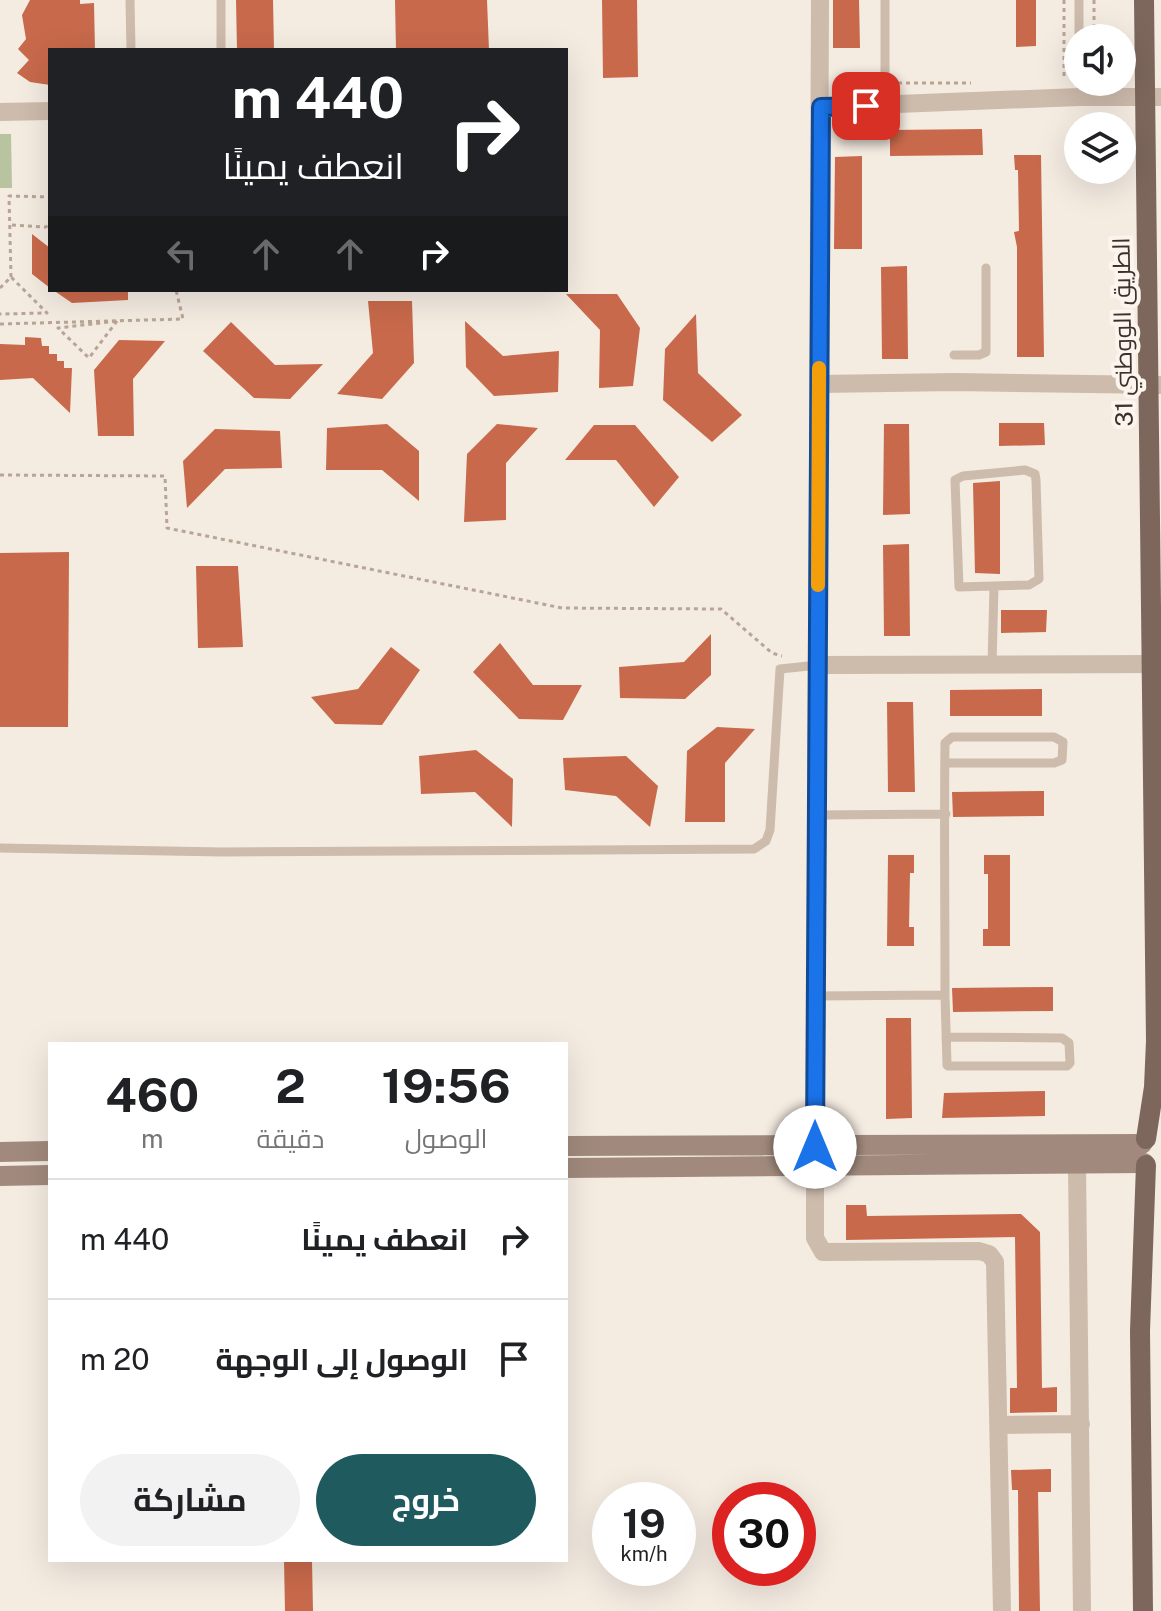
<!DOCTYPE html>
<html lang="ar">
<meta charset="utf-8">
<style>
body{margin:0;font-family:"Public Sans",Cairo,sans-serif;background:#f2f2f2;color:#202124;direction:rtl;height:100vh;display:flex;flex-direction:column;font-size:30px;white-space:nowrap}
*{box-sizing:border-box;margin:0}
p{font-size:26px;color:#757577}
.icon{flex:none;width:44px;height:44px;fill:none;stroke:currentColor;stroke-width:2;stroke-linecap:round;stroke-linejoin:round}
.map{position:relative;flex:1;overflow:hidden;direction:ltr}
.sheet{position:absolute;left:48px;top:1042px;width:520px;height:520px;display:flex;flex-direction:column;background:#fff;border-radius:0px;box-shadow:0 8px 32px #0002;direction:rtl}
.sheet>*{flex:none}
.guide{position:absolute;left:48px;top:48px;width:520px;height:244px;border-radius:0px;box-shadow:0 8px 32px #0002;direction:rtl;background:#202124;color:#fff;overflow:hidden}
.controls{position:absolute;left:1064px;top:24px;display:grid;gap:16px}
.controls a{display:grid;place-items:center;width:72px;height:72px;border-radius:50%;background:#fff;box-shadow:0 8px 32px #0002;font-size:40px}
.speed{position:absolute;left:592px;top:1482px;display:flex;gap:16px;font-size:40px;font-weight:700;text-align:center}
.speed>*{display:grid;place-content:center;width:104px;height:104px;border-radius:50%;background:#fff;box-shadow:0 8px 32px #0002;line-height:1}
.speed small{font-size:20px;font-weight:400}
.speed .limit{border:12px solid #d22;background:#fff;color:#111}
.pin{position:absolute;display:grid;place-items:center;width:68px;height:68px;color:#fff;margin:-34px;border-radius:16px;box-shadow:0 4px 12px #0006}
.me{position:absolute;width:88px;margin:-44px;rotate:0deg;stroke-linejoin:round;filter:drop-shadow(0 0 6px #0008)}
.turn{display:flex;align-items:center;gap:28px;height:168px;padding:0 32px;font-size:36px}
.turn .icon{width:104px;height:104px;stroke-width:2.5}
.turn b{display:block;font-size:56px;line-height:68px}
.lanes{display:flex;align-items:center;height:76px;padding:0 32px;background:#0003;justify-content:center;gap:40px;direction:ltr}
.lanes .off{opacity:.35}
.eta{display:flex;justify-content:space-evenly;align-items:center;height:136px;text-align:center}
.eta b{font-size:48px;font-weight:700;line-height:56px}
.primary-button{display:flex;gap:16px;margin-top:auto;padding:16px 32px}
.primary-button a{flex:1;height:92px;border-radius:48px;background:#1f5a5e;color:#fff;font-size:32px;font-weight:700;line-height:92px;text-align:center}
.primary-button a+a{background:#f2f2f2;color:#202124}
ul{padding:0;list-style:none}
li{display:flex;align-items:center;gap:24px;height:120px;padding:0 32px;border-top:2px solid #e0e0e0}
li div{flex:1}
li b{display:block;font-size:30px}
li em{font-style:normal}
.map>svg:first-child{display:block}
.green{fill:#b8c4a0}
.building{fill:#c8694b}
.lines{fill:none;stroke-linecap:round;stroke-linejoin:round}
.path{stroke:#b9a596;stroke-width:3;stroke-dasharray:4 4;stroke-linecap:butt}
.service{stroke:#cdbbac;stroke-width:9}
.minor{stroke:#cdbbac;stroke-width:18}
.secondary{stroke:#a18a7d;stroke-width:20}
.primary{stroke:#7d675c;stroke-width:20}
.route-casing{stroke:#114b97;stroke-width:20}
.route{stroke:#1a73e8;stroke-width:14}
.slow{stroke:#f59e0b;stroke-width:14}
.labels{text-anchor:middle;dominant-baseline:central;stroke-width:8;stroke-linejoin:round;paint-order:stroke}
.street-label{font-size:24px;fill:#3b302b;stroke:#fbf5ee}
</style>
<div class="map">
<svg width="1161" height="1611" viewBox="0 0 1161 1611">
<rect width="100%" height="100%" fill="#f4ebe1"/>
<path class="green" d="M0 134H11L12 188H0Z"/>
<path class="building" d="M30 0H80V4L94 3 95 50H50V85L30 82 17 73 29 60 18 49 26 39 22 15Z
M236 0H273L274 50H237Z
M395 0H487L489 50H396Z
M602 0H637L638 77 603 78Z
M833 0H859L860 48H833Z
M1016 0H1036V46L1016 47Z
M982 129 983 155 890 156V130Z
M1014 155H1041L1044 357H1017V247L1014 232 1019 231 1018 170H1015Z
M862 156V249H834L835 157Z
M32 234 50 248V288L32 274Z
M907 266 908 359H882L881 267Z
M53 290H128V300L72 303Z
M566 294H617L640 328 633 386 599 388 600 330Z
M368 301H412L414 363 382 399 337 394 373 353Z
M696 314 698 373 742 415 712 442 663 400 665 349Z
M465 321 503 356 559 351 558 392 494 396 466 367Z
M231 322 275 365 323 364 290 399 254 398 203 351Z
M25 337 41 338 42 346H49V354H57V361H64V368H72L70 413 33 378 0 380V344L25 345Z
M119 340 165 341 133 379 134 436H98L94 370Z
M999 423H1044L1045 445 999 446Z
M387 424 419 451V501L382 470H326L327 428Z
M497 424 538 428 506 463V520L464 522 467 454Z
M884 424H909L910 514 883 515Z
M594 425H635L679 477 654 507 616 460H565Z
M215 429 280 431 282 468 225 469 187 508 183 461Z
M1000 481V574L975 573 973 483Z
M909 544 910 636H884L883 545Z
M69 552 68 727H0V553Z
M196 566H238L243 647 198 648Z
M1001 610H1047L1046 632 1001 633Z
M711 634V675L685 699 620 698 619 667 684 662Z
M500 643 533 685H582L563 720 519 719 473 672Z
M391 647 420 670 382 725 335 724 311 697 358 689Z
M1042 689V716H950V690Z
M887 702H913L915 792H888Z
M717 727 755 729 725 763V822H685L687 751Z
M476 750 513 779 512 827 475 792 421 794 419 756Z
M626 756 658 786 650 827 616 796 565 790 563 758Z
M1044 791V816L953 817 952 792Z
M888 855H914V873H910L909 927H914V946H887Z
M984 855H1010V946H983V929H988V874H984Z
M1053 987V1011L953 1012 952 988Z
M886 1018H911L912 1118 886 1119Z
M1045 1091V1116L942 1118 944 1093Z
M846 1205H866L867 1216 1021 1214 1040 1232 1042 1388 1057 1387V1412L1010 1413V1388H1017L1015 1237 846 1240Z
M1051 1469V1492H1038L1040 1611H1019L1018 1490H1012L1011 1470Z
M284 1560H312L313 1611H285Z"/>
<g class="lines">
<path class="path" d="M1064 0V80
M1094 0V38
M898 83H971
M834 84 875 83
M12 225 46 227 50 223
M11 277 9 196 50 197
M0 288 11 277 47 313 0 314
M117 321 89 358 58 328Z
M0 324 183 319 176 290
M0 475 165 476 167 528 562 608 721 609 772 653 782 656"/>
<path class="service" d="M130 0 131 50
M1079 0V38
M221 50V0
M885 83V0
M954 355H979L986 352V268
M1025 470 1035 474 1036 480 1039 579 1029 585 959 587 955 480 963 476Z
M992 665 994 587
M945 763H1054L1062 760 1063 742 1054 737H952L945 743C944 827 945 911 945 995
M817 815 946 814
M0 848 223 852 754 849 766 841 770 830 780 669 818 665
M815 996 945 995 947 1065 948 1066H1067L1070 1063 1069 1043 1062 1038 946 1037"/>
<path class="minor" d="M821 107 1079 97H1161
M0 112 50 111
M819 384 955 382 1161 385
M818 665 1161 664
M815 1147 820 0
M1077 1164 1082 1611
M815 1166V1238L823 1252 979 1251 989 1254 995 1262 1002 1611
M999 1425 1081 1424"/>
<path class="secondary" d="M566 1146 1142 1144
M0 1152 50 1151
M566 1168 1144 1163
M0 1176 50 1175"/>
<path class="primary" d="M1144 0 1156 1041 1154 1087 1146 1139
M1143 1611 1140 1331 1146 1165"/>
</g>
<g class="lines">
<g class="route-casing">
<path id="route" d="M815 1147 821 107 866 106"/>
</g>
<use href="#route" class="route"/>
<path class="slow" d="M818 585 819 368"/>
</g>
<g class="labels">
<g class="street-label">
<text transform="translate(1122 332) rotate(-91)">الطريق الووطني 31</text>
</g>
</g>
</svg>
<div class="controls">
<a><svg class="icon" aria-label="sound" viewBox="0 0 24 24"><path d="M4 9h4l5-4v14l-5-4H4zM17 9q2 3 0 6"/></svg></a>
<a><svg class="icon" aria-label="layers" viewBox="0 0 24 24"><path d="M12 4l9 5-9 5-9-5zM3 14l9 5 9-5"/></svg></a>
</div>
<div class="speed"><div>19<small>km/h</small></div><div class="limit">30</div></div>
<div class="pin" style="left:866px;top:106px;background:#d93025"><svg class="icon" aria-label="arrive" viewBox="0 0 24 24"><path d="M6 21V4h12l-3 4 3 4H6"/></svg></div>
<svg class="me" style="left:815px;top:1147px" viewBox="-20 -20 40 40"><circle r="19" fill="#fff"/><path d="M0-13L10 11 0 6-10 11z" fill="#1a73e8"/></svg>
<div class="guide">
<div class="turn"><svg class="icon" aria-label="right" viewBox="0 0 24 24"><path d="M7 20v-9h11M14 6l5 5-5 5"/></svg><div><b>440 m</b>انعطف يمينًا</div></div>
<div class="lanes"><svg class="icon off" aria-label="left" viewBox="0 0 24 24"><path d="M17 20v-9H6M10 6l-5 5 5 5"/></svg><svg class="icon off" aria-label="ahead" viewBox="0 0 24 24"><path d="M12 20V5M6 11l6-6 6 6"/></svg><svg class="icon off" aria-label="ahead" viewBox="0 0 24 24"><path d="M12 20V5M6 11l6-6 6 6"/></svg><svg class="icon" aria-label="right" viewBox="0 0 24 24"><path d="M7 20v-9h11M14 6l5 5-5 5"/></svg></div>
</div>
<section class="sheet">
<div class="eta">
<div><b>19:56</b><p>الوصول</p></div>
<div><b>2</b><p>دقيقة</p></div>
<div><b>460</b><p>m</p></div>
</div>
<ul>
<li><svg class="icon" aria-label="right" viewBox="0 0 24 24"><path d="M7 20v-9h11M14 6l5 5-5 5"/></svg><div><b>انعطف يمينًا</b></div><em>440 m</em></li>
<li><svg class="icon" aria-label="arrive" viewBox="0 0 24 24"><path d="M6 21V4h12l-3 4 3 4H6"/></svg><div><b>الوصول إلى الوجهة</b></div><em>20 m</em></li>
</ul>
<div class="primary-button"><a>خروج</a><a>مشاركة</a></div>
</section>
</div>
